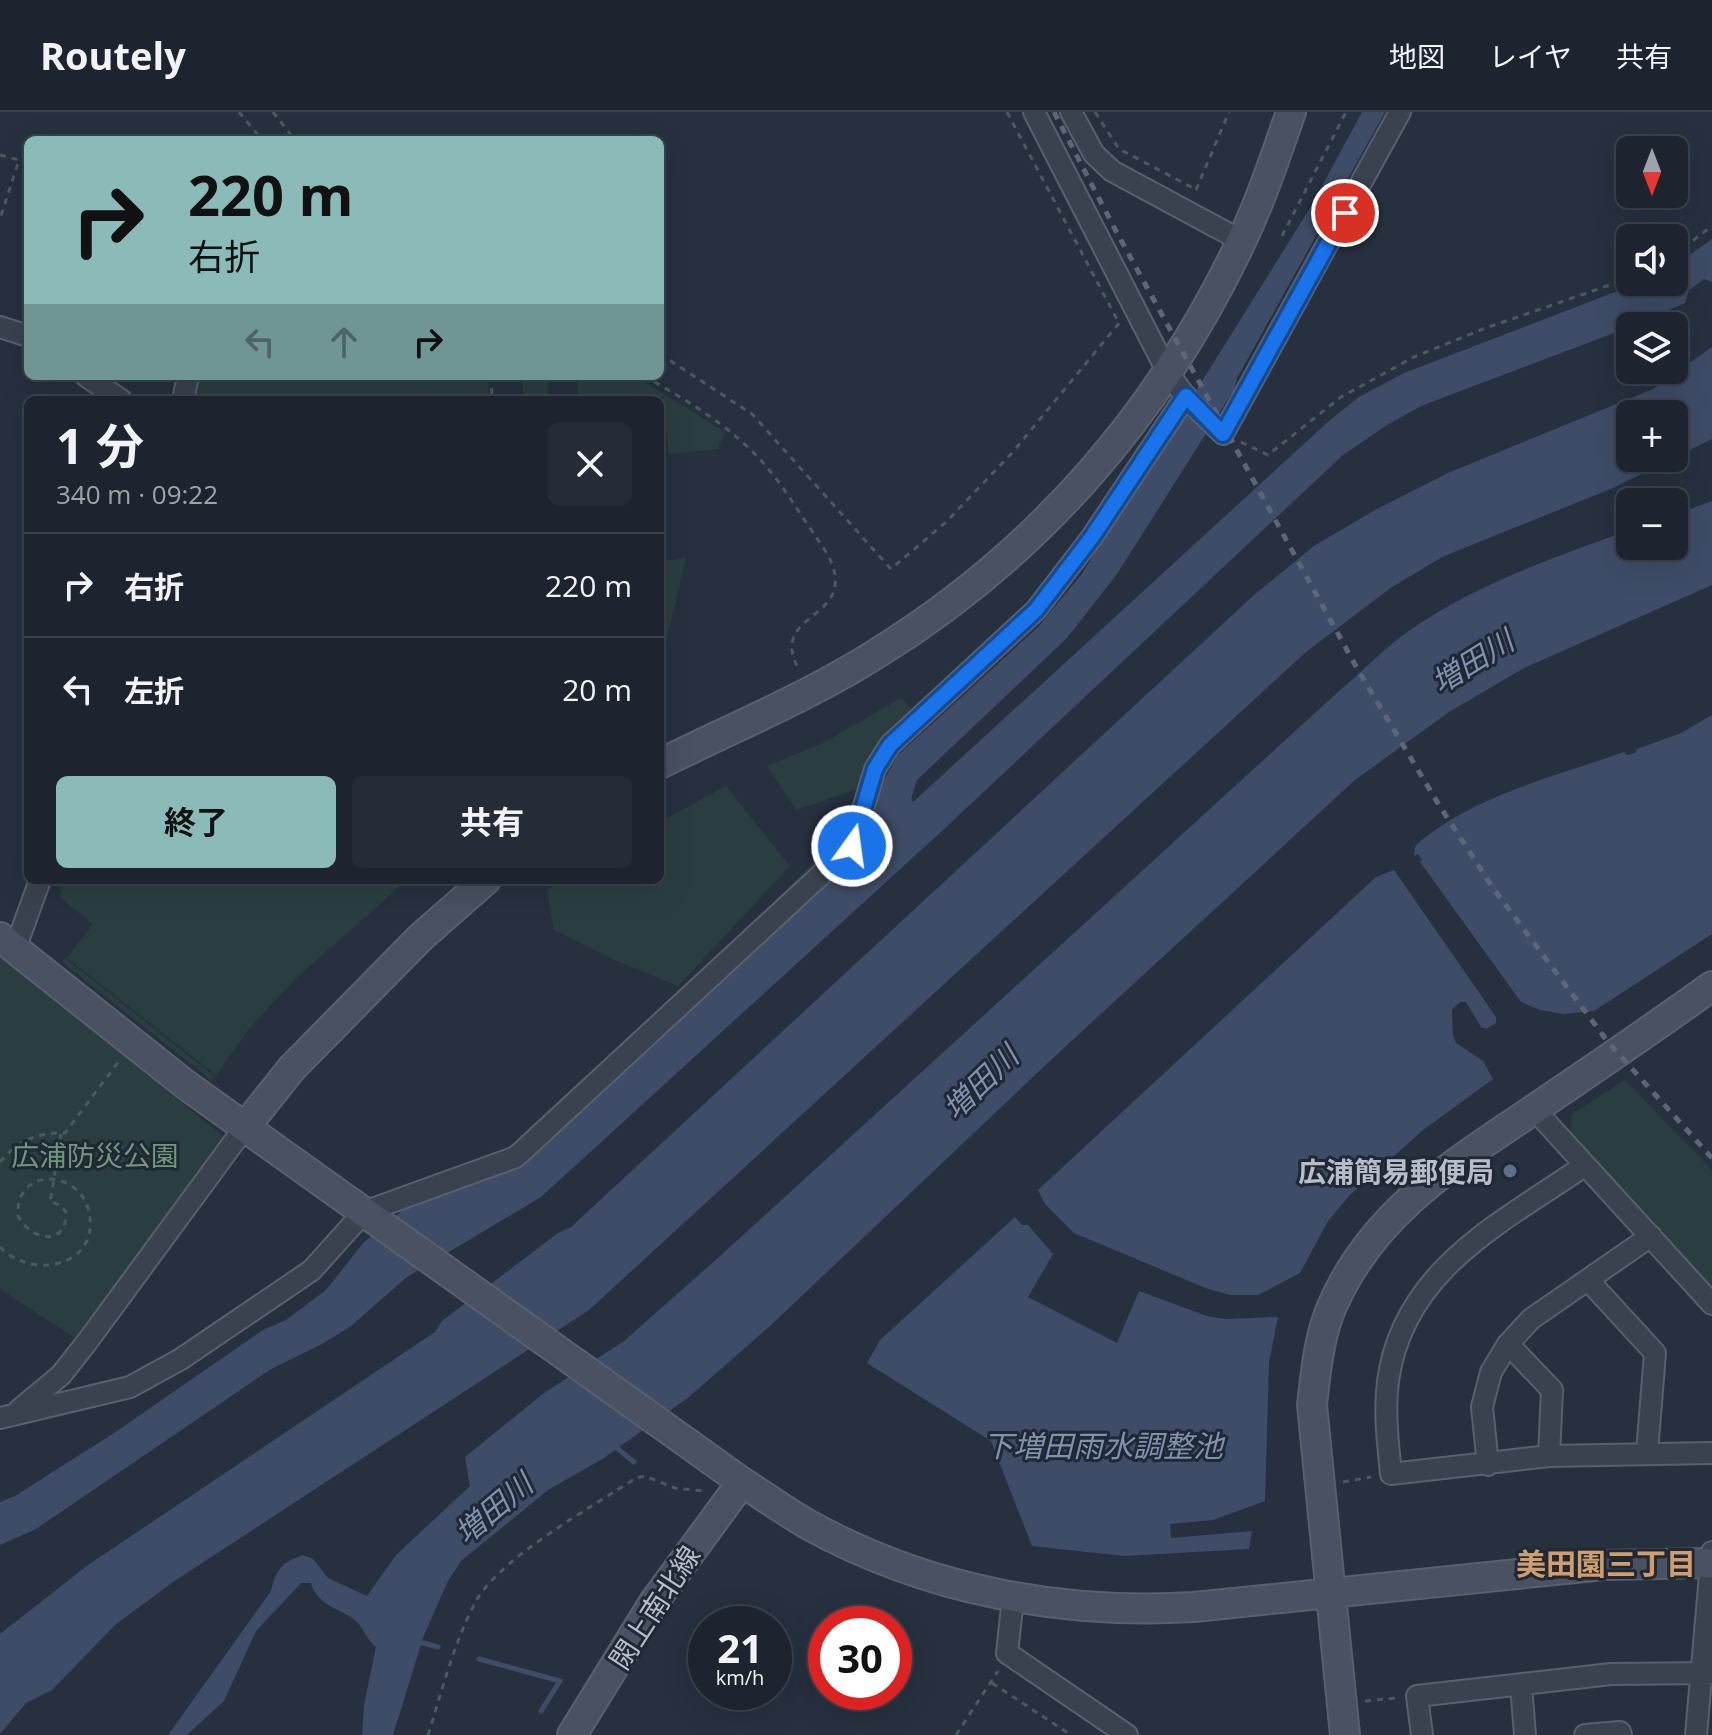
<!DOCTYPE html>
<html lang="ja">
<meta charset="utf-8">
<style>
body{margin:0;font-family:"Open Sans","Noto Sans JP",sans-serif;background:#252c37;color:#f1f3f6;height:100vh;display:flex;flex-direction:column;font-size:30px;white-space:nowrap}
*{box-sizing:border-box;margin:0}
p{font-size:26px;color:#a0a4aa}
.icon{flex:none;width:44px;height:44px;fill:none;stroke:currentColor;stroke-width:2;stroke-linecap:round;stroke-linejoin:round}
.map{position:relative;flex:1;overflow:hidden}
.sheet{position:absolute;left:24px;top:284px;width:640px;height:488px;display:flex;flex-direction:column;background:#1d242f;border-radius:12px;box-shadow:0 8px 32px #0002,0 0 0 2px #3b414b}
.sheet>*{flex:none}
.banner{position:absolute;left:24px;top:24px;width:640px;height:244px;border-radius:12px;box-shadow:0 8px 32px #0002,0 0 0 2px #3b414b;background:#8bbbb9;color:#111;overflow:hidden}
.needle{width:52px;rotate:180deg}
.tools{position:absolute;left:1616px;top:24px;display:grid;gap:16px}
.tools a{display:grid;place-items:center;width:72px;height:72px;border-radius:12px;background:#1d242f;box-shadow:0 8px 32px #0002,0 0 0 2px #3b414b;font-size:40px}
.speed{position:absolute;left:688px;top:1494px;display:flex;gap:16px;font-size:40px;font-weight:700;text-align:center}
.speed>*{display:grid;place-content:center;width:104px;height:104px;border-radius:50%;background:#1d242f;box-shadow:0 8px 32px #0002,0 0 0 2px #3b414b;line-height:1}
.speed small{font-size:20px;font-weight:400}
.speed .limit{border:12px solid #d22;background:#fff;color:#111}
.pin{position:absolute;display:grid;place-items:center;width:68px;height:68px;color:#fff;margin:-34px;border:4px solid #fff;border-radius:50%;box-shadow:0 2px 8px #0007}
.me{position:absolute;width:88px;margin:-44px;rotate:14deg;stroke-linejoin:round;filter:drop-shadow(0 0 6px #0008)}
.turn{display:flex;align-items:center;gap:28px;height:168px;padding:0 32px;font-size:36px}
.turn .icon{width:104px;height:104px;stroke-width:2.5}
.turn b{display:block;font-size:56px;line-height:68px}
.lanes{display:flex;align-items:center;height:76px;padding:0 32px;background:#0003;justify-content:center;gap:40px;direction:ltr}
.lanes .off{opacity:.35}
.round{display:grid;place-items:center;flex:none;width:84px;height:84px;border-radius:12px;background:#252c37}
.overview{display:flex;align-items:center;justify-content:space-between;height:136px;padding:0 32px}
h1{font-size:48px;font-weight:700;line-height:60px}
.primary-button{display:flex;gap:16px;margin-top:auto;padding:16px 32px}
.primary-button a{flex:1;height:92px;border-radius:12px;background:#8bbbb9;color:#111;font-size:32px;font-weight:700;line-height:92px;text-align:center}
.primary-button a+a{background:#252c37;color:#f1f3f6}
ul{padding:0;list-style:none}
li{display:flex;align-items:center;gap:24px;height:104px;padding:0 32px;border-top:2px solid #3b414b}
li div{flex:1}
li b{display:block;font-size:30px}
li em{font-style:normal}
header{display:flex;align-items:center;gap:48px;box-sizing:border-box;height:112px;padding:0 40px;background:#1d242f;border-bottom:2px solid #3b414b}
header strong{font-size:38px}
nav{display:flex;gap:44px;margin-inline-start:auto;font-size:28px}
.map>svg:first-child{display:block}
.green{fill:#2a3e41}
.water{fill:#3e4c67;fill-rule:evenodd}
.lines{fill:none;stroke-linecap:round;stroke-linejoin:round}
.stream{stroke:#3e4c67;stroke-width:5}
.street-casing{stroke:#59606d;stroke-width:24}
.secondary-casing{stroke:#59606d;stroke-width:32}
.path{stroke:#495b5f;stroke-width:3;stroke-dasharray:6 6;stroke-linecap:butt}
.street{stroke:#3b424f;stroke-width:20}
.secondary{stroke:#495162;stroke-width:28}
.rail{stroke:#5d6676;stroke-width:5;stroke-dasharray:8 8;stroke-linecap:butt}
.route-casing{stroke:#114b97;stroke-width:20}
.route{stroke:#1a73e8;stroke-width:14}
.service-dot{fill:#5c6f8a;stroke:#202735;stroke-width:3}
.labels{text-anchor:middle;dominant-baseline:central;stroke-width:6;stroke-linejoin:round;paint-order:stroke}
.park-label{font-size:28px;fill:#70997c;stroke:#202735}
.poi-label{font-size:28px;font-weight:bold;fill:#b8bdca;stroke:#202735;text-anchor:end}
.street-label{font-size:28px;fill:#b8bdca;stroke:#202735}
.water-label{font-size:30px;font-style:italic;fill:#8192b0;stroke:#202735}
.neighbourhood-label{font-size:30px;font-weight:bold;fill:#d09e6c;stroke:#202735}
</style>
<header>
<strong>Routely</strong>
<nav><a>地図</a><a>レイヤ</a><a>共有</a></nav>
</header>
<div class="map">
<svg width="1712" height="1623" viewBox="0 0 1712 1623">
<rect width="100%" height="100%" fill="#27303f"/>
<path class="green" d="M193 264H488L489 288H189Z
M522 264H547L549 288H524Z
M577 264H635L725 320 718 337 669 342 663 284 628 288H578Z
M686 446 660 555V449Z
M901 586 916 602 866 653 857 681 855 678 796 698 767 654 823 631Z
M726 674 790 754 678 874 615 848 554 818 547 778 563 768H660V710Z
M851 716 849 729 682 882 834 730Z
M60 768H407L295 867 248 918 216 963 67 846 93 812 59 785 61 780Z
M0 844 224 1025 75 1226 0 1177Z
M65 846 214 964 211 968 62 850Z
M1625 968 1712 1058V1180L1570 1022 1572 1002Z"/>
<path class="water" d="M1362 0H1385L1237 266 1235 276 1117 462 1067 526 917 668 911 687 913 690 1330 308 1359 285 1404 261 1641 170H1674V154L1712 127V170L1704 167 1689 178 1685 191 1630 215 1421 294 1387 313 1343 343 942 719 541 1085 407 1165 351 1214 322 1232 271 1257 36 1417 0 1433V1390L15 1384 117 1319 263 1218 286 1208 326 1178 363 1131 403 1098 516 1056 869 732 879 677 898 643 1038 515 1081 463 1310 96Z
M1712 235V327L1613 376 1442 445 1392 475 1306 540 589 1198 173 1470 115 1513 52 1578 26 1591 0 1622V1522L88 1453 435 1220 442 1209 558 1121 571 1115 1254 483 1314 434 1375 398 1448 361 1653 277ZM1630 302H1674V346H1630Z
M1712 389V473L1524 556 1449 600 1355 668 1052 947 770 1214 689 1285 604 1346 548 1378 461 1449 448 1469 424 1523 393 1623H362L364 1593 376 1535C366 1527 363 1515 356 1509 341 1496 318 1495 311 1471H301L256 1519 224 1589 187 1623H168L271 1479C277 1456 281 1451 303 1443L313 1447 328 1466 367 1484 396 1443 470 1374 465 1345 544 1281 624 1229 719 1145 1338 580C1363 559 1386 534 1413 516 1479 471 1555 445 1630 418V434H1674V403Z
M1712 603V822L1594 899 1564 902 1540 898 1521 890 1420 750 1422 748 1418 742 1414 744 1415 734C1471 684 1554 665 1624 640L1627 643 1635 641 1637 637 1681 621Z
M1394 758 1496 905V911L1486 917 1481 915 1466 890H1460L1452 898 1453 922 1456 931 1483 949 1493 967 1423 1018 1349 1084 1328 1109 1300 1161 1258 1183H1231L1208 1177 1074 1121 1045 1092 1038 1078 1376 765Z
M1015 1105 1022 1113H1028L1053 1142 1028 1185 1117 1231 1139 1179 1207 1204 1225 1207 1278 1205 1269 1250 1265 1389 1213 1408 1170 1412 1171 1426 1252 1419 1249 1437 1124 1444 1032 1434 991 1329 867 1251 880 1228Z"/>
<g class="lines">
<path class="stream" d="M613 1333 634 1350
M416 1529 438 1535
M479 1547 560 1569 541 1599"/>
<g class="street-casing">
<path id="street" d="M1034 0 1168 261 1188 288 1223 322 1400 0
M1071 0 1094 42 1112 59 1242 129
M0 215 28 224
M86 264 121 288
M183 288 188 264
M15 837 40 768
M1534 997 1712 1192
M1584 1054C1501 1111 1403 1158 1388 1269 1384 1300 1388 1332 1391 1362L1549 1344 1712 1341
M1588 1168 1655 1241 1647 1340
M1508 1232 1552 1278 1549 1344
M19 1298 61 1263 87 1230 245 1015
M0 1306 130 1275 181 1247 312 1158 364 1100 516 1045 852 734 875 657 890 633 1036 498 1092 425 1186 284
M1488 1353 1482 1295 1491 1260 1508 1232 1531 1207 1651 1124
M1013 1486 1007 1541 1127 1623
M1521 1573 1525 1623
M1422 1623 1417 1584 1611 1562 1712 1561
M1585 1623 1620 1620 1621 1623
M1696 1623 1712 1440"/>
</g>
<g class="secondary-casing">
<path id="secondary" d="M660 652C732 616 808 585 876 542 1038 442 1160 301 1241 130 1261 88 1276 43 1291 0
M0 825 186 973 742 1370C764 1384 786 1400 809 1413 927 1478 1061 1503 1194 1495L1605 1453 1712 1451
M245 1015 292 956 421 825 486 768
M572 1623 654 1490 742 1370
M1345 1623 1312 1293C1316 1258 1319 1223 1333 1192 1375 1098 1455 1051 1536 996 1595 956 1654 916 1712 874"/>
</g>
<path class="path" d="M239 0 262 28
M273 0 295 28
M1007 0 1119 211
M1095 0 1119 37 1197 78
M0 43 19 48 0 107
M1196 78 1229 0
M1282 124 1346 0
M1674 143 1712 114
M660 242 752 302 891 457 946 410 1012 341 1120 210
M491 264 492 288
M644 264C690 290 737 318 770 359 785 377 798 399 812 419 823 436 838 453 835 474 831 507 770 510 800 559
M1241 330 1268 343 1341 285 1414 245 1483 217 1630 166
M0 1050C17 1029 38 1020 65 1021L119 949
M0 1135C32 1169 101 1154 89 1100 80 1057 15 1054 18 1104 30 1128 67 1136 66 1100L60 1093 50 1090 54 1067 61 1021
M1343 1370 1371 1365
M992 1571 1071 1623
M1365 1589 1397 1586
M428 1623C442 1579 454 1530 476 1489 501 1445 592 1395 636 1366L645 1364 675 1376 704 1379
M956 1623 998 1559"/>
<use href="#street" class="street"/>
<use href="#secondary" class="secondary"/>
<path class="rail" d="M1054 0 1117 121 1358 558 1439 693 1493 776 1608 930 1712 1046"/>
</g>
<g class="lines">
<g class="route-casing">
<path id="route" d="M852 734 875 657 890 633 1036 498 1092 425 1186 284 1223 322 1345 101"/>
</g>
<use href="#route" class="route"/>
</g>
<circle class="service-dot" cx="1510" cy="1059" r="8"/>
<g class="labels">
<g class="park-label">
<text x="95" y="1043">広浦防災公園</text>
</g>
<g class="poi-label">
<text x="1494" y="1059">広浦簡易郵便局</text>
</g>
<g class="street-label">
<text transform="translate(654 1495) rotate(-57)">閖上南北線</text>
</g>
<g class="water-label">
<text transform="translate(1472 549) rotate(-32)">増田川</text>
<text transform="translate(980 970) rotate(-44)">増田川</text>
<text x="1103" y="1333">下増田雨水調整池</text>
<text transform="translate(493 1396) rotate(-40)">増田川</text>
</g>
<g class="neighbourhood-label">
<text x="1606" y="1451">美田園三丁目</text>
</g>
</g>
</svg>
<div class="tools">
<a><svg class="needle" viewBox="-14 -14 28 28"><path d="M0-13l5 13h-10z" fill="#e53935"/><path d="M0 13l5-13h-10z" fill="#a0a4aa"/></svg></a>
<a><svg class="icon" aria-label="sound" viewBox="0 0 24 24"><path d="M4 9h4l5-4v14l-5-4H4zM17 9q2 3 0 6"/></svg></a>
<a><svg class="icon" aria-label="layers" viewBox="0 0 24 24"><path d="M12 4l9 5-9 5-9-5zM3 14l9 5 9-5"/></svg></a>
<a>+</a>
<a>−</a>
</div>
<div class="speed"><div>21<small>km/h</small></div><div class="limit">30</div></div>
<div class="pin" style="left:1345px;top:101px;background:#d93025"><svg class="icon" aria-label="arrive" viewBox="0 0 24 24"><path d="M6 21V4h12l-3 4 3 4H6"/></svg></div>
<svg class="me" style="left:852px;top:734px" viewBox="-20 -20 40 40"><circle r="17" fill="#1a73e8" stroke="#fff" stroke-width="3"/><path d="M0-11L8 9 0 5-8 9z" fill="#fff"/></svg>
<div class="banner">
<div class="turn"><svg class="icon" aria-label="right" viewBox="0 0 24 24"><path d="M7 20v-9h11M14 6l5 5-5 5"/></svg><div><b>220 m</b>右折</div></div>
<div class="lanes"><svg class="icon off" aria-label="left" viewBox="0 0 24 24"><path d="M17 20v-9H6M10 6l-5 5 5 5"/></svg><svg class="icon off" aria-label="ahead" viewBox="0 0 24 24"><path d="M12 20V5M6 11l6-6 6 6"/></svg><svg class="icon" aria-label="right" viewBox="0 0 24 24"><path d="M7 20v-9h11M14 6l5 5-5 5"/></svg></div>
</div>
<section class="sheet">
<div class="overview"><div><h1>1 分</h1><p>340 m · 09:22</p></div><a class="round"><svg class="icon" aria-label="close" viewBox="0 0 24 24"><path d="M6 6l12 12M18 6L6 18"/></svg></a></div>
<ul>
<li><svg class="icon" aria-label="right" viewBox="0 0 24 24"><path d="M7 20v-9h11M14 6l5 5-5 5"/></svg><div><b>右折</b></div><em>220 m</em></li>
<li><svg class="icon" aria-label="left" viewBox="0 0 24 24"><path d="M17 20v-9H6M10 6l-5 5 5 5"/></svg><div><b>左折</b></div><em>20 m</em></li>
</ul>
<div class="primary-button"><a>終了</a><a>共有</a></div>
</section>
</div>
